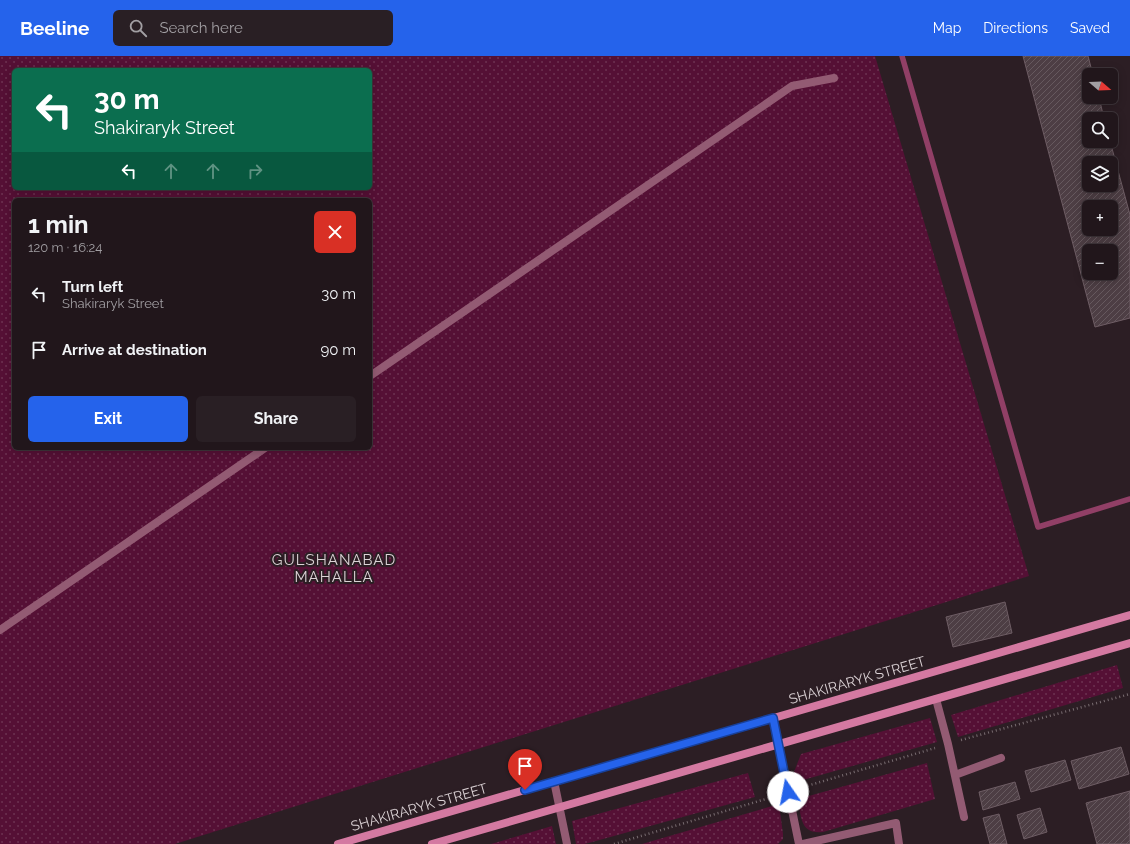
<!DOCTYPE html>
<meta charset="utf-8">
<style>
body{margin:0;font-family:Raleway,sans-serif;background:#291f24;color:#f1f3f6;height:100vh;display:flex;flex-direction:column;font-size:15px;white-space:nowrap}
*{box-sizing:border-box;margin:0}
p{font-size:13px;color:#a29fa3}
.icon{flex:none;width:22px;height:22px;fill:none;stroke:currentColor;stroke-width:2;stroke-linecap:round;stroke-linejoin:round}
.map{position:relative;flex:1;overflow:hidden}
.details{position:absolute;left:12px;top:142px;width:360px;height:252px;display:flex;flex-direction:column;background:#21161b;border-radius:6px;box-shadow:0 2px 10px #0003,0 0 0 1px #3e353a}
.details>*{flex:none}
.hud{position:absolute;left:12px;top:12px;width:360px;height:122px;border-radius:6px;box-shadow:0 2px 10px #0003,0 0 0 1px #3e353a;background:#0b6e4f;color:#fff;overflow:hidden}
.needle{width:26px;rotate:109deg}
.buttons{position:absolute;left:1082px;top:12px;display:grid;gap:8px}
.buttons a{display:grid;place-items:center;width:36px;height:36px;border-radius:6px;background:#21161b;box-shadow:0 2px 10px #0003,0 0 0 1px #3e353a;font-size:20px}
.pin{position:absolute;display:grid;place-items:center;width:34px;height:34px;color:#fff;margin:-41px -17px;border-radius:50% 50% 50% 0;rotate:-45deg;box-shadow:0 0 4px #0007}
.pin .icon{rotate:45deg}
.me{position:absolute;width:44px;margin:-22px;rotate:348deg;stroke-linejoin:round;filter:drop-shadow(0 0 3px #0008)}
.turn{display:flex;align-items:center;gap:14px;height:84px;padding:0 16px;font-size:18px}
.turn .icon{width:52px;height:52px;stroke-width:2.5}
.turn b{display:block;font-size:28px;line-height:34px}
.lanes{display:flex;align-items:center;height:38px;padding:0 16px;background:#0003;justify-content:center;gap:20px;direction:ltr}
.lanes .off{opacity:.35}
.round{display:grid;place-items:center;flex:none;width:42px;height:42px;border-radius:6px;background:#291f24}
.summary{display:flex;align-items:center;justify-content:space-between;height:68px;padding:0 16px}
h1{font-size:24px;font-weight:700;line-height:30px}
.primary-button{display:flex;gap:8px;margin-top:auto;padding:8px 16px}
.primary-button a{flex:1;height:46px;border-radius:6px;background:#2563eb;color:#fff;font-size:16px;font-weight:700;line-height:46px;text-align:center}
.primary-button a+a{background:#291f24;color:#f1f3f6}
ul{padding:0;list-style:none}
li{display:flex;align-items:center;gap:12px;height:56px;padding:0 16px}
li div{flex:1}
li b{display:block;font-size:15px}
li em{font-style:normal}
header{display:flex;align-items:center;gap:24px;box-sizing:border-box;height:56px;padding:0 20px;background:#2563eb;color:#fff}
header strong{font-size:19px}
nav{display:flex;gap:22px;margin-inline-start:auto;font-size:14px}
.search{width:280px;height:36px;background:#291f24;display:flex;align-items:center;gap:10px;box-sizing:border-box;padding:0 14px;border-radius:6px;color:#a29fa3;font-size:15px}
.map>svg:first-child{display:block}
.grass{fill:url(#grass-dots);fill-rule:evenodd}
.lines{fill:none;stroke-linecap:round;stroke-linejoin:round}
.stream{stroke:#913f66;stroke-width:5.5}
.building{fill:url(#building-hatch);stroke:#6e5d64;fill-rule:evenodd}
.path{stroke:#786c70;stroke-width:2.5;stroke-dasharray:1 3;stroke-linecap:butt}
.lane{stroke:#935b73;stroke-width:8}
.secondary{stroke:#d479a1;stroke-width:8}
.route-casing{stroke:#184099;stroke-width:10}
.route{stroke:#2563eb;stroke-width:7}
.labels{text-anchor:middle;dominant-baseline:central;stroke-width:4;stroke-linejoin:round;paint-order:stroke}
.street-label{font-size:14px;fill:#dbd2d5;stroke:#2c1e24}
.neighbourhood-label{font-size:15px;letter-spacing:1px;fill:#dbd2d5;stroke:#2c1e24}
</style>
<header>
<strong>Beeline</strong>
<div class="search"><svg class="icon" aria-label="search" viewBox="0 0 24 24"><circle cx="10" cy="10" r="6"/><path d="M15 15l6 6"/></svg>Search here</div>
<nav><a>Map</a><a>Directions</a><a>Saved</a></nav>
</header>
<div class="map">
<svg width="1130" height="788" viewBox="0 0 1130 788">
<defs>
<pattern id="grass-dots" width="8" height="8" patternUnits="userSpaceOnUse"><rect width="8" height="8" fill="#551035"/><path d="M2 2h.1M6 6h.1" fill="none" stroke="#6d3251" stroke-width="1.8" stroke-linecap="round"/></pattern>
<pattern id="building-hatch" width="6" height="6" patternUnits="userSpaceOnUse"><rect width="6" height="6" fill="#4d3e44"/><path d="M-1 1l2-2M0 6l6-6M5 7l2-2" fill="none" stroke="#66595e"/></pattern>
</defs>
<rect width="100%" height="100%" fill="#2c1e24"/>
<path class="grass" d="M0 0H875L1029 520 175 788H0ZM14 14H370V132H14ZM14 144H370V392H14Z
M1117 609 1123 632 958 681 951 659Z
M930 662 937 686 796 726 794 716 801 698Z
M927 707 935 743 823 776C800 779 801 760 798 743Z
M748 717 755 741 585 788H576L572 765Z
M779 748 783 778V783L778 788H642Z
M552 770 556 788H491Z"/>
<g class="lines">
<path class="stream" d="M902 0 1038 471 1130 443"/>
</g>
<path class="building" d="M1023 0H1088L1093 19H1089V41H1099L1104 63H1089V85H1110L1130 159V262L1095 271ZM1089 107H1111V129H1089ZM1089 151H1111V173H1089ZM1089 195H1111V217H1089Z
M1005 546 1012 577 953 591 946 561Z
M1121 691 1129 718 1079 733 1071 705Z
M1065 704 1071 724 1031 736 1025 715Z
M1015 726 1020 743 983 754 979 736Z
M1130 735V788H1097L1086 747Z
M1040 752 1047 776 1024 783 1017 759Z
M999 758 1007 788H990L983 762Z"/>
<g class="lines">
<path class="path" d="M961 684 1130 638
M800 732 935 692
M614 788 776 740"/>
<path class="lane" d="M370 320 792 30 834 22
M0 574 265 392
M936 643 948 688 964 761
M773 662 799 788
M955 719 1001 702
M554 725 567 788
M803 788 896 767 899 788"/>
<path class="secondary" d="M338 788 1130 559
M432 788 1130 587"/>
</g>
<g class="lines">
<g class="route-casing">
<path id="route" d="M525 734 773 662 788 736"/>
</g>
<use href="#route" class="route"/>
</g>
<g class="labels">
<g class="street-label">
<text transform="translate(857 624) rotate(-16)">SHAKIRARYK STREET</text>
<text transform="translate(419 751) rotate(-16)">SHAKIRARYK STREET</text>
</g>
<g class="neighbourhood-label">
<text x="334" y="504">GULSHANABAD<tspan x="334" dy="17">MAHALLA</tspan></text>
</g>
</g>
</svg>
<div class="buttons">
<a><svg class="needle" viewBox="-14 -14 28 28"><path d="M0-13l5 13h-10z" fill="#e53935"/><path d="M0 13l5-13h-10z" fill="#a29fa3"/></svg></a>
<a><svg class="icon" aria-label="search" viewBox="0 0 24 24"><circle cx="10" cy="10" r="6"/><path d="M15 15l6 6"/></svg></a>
<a><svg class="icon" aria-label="layers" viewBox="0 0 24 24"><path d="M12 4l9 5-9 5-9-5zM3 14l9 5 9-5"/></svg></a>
<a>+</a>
<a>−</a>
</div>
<div class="pin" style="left:525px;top:734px;background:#d93025"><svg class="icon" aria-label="arrive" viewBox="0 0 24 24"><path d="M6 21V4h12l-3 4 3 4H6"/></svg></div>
<svg class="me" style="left:788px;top:736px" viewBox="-20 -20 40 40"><circle r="19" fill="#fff"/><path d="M0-13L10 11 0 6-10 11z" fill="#2563eb"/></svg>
<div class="hud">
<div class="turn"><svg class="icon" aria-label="left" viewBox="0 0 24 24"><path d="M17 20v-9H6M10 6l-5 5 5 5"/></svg><div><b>30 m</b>Shakiraryk Street</div></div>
<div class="lanes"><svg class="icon" aria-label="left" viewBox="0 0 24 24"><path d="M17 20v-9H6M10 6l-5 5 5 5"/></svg><svg class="icon off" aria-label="ahead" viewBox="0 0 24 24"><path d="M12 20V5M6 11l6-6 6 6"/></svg><svg class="icon off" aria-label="ahead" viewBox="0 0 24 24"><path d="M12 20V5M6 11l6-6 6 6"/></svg><svg class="icon off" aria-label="right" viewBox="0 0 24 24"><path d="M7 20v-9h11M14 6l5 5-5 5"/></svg></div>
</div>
<section class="details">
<div class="summary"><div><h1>1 min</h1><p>120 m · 16:24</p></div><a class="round" style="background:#d93025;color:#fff"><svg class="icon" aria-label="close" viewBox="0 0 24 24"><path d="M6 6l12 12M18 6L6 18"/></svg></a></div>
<ul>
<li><svg class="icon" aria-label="left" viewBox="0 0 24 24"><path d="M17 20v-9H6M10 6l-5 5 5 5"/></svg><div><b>Turn left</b><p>Shakiraryk Street</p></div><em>30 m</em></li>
<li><svg class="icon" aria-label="arrive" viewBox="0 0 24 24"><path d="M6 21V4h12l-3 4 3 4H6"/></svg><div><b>Arrive at destination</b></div><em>90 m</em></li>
</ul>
<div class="primary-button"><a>Exit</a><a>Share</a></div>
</section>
</div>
